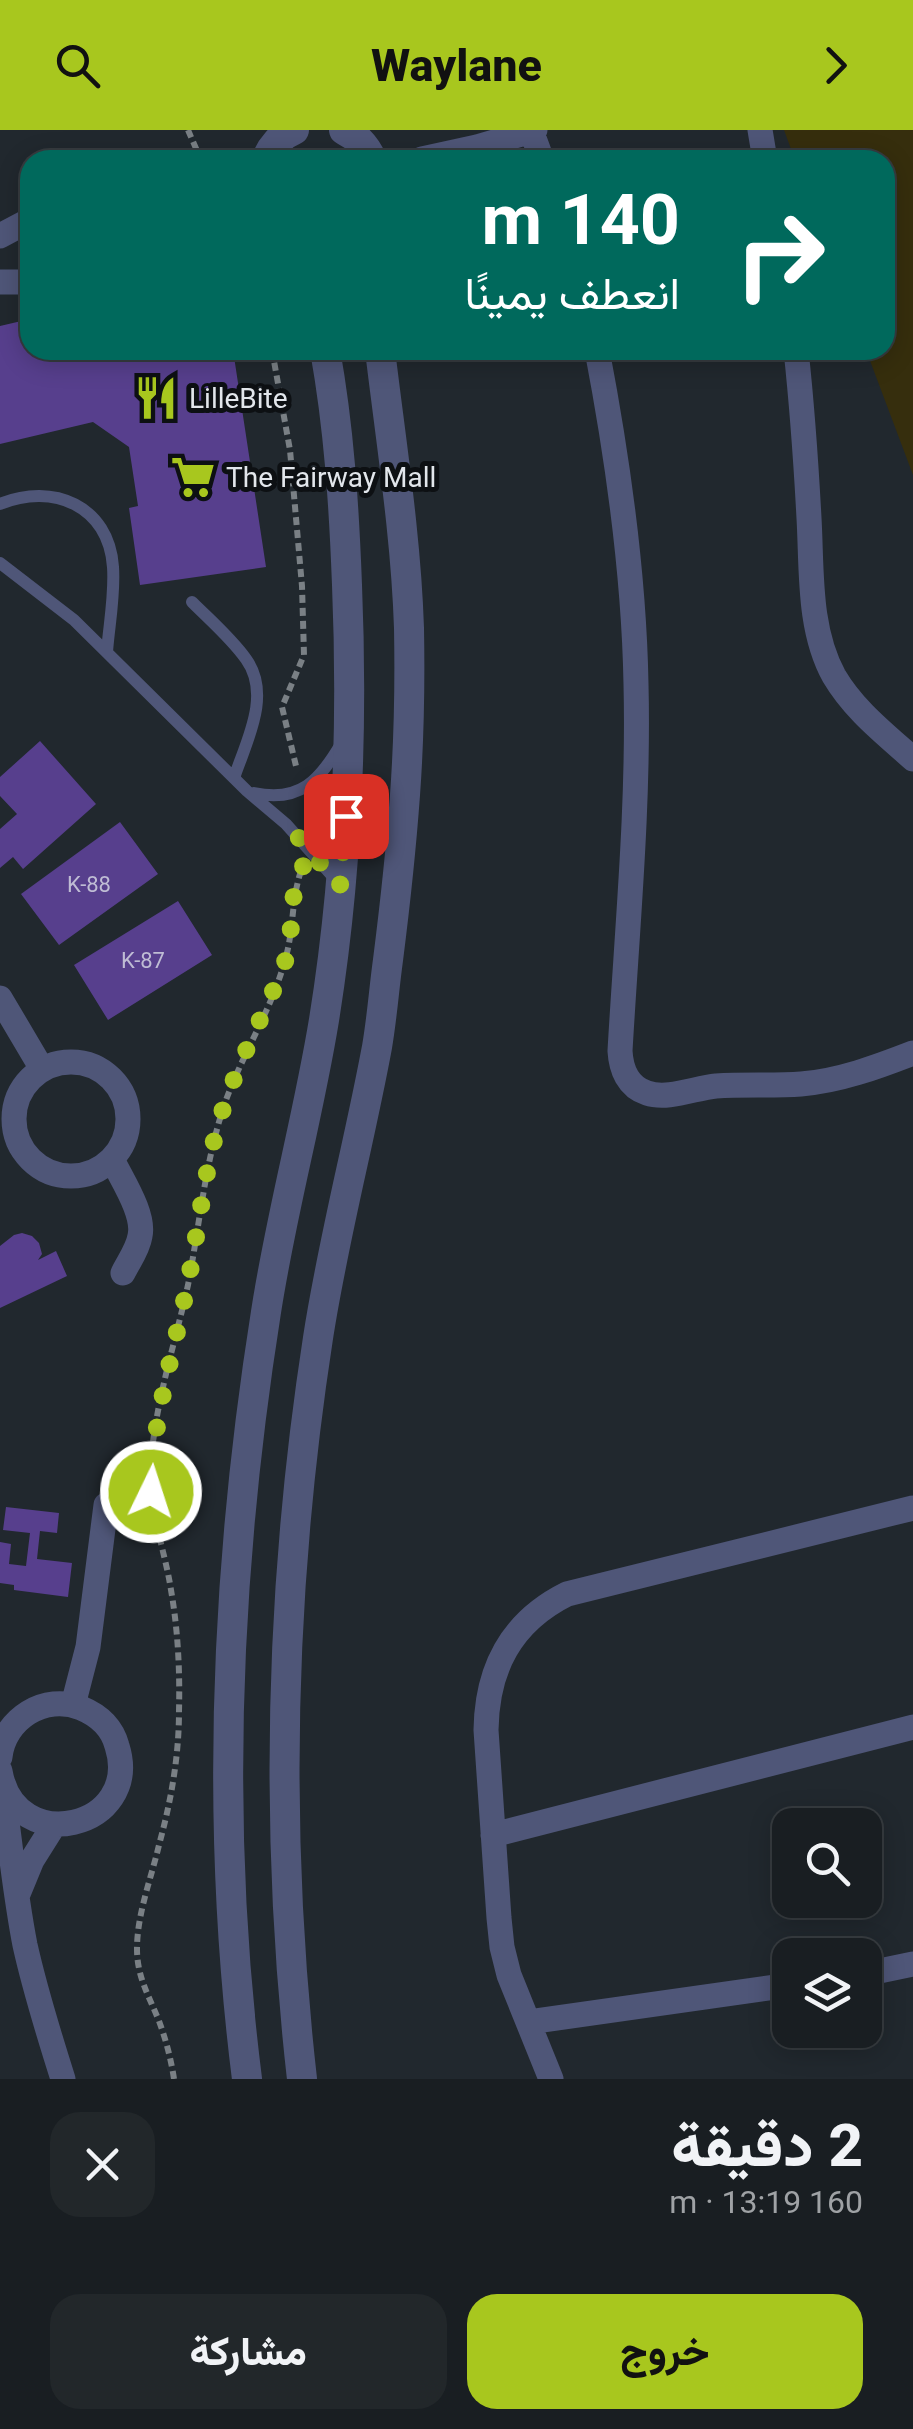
<!DOCTYPE html>
<html lang="ar">
<meta charset="utf-8">
<style>
body{margin:0;font-family:Roboto,Vazirmatn,sans-serif;background:#22272a;color:#f1f3f6;direction:rtl;height:100vh;display:flex;flex-direction:column;font-size:38px;white-space:nowrap}
*{box-sizing:border-box;margin:0}
p{font-size:32px;color:#9fa2a5}
.icon{flex:none;width:55px;height:55px;fill:none;stroke:currentColor;stroke-width:2;stroke-linecap:round;stroke-linejoin:round}
.map{position:relative;height:1949px;overflow:hidden;direction:ltr}
.details{display:flex;flex-direction:column;background:#191e22;flex:1}
.details>*{flex:none}
.banner{position:absolute;left:20px;top:20px;width:875px;height:210px;border-radius:30px;box-shadow:0 5px 25px #0003,0 0 0 2px #373c40;direction:rtl;background:#00695c;color:#fff;overflow:hidden}
.buttons{position:absolute;left:772px;top:1678px;display:grid;gap:20px}
.buttons a{display:grid;place-items:center;width:110px;height:110px;border-radius:20px;background:#191e22;box-shadow:0 5px 25px #0003,0 0 0 2px #373c40;font-size:50px}
.pin{position:absolute;display:grid;place-items:center;width:85px;height:85px;color:#fff;margin:-42px;border-radius:20px;box-shadow:0 5px 15px #0006}
.me{position:absolute;width:110px;margin:-55px;rotate:4deg;stroke-linejoin:round;filter:drop-shadow(0 0 8px #0008)}
.turn{display:flex;align-items:center;gap:35px;height:210px;padding:0 50px;font-size:45px}
.turn .icon{width:130px;height:130px;stroke-width:2.5}
.turn b{display:block;font-size:70px;line-height:85px}
.round{display:grid;place-items:center;flex:none;width:105px;height:105px;border-radius:30px;background:#22272a}
.head{display:flex;align-items:center;justify-content:space-between;height:170px;padding:0 50px}
h1{font-size:60px;font-weight:800;line-height:75px}
.cta{display:flex;gap:20px;margin-top:auto;padding:20px 50px}
.cta a{flex:1;height:115px;border-radius:30px;background:#a8c71e;color:#111;font-size:40px;font-weight:800;line-height:115px;text-align:center}
.cta a+a{background:#22272a;color:#f1f3f6}
header{display:flex;justify-content:space-between;align-items:center;height:130px;padding:0 50px;background:#a8c71e;color:#111;font-size:45px;font-weight:800}
.map>svg:first-child{display:block}
.sand{fill:#362e0d}
.building{fill:#573f8d}
.lines{fill:none;stroke-linecap:round;stroke-linejoin:round}
.path{stroke:#7a8085;stroke-width:6;stroke-dasharray:8 5;stroke-linecap:butt}
.service{stroke:#4f5678;stroke-width:12}
.minor{stroke:#4f5678;stroke-width:25}
.tertiary{stroke:#4f5678;stroke-width:30}
.route{stroke:#a8c71e;stroke-width:18;stroke-dasharray:0 32.4}
.labels{text-anchor:middle;dominant-baseline:central;stroke-width:10;stroke-linejoin:round;paint-order:stroke}
.number-label{font-size:22px;fill:#bfbcd4}
.poi-label{font-size:28px;fill:#e2e6eb;stroke:#0d1013;text-anchor:start}
</style>
<header><svg class="icon" aria-label="forward" viewBox="0 0 24 24"><path d="M9 5l7 7-7 7"/></svg>Waylane<svg class="icon" aria-label="search" viewBox="0 0 24 24"><circle cx="10" cy="10" r="6"/><path d="M15 15l6 6"/></svg></header>
<div class="map">
<svg width="913" height="1949" viewBox="0 0 913 1949">
<rect width="100%" height="100%" fill="#21282e"/>
<path class="sand" d="M784 0H913V345L866 220H885V30H795Z"/>
<path class="building" d="M30 189V220H233L266 437 140 455 129 378 138 376 129 317 93 292 0 314V196Z
M40 611 96 674 23 739 13 727 0 738V699L17 684 0 666V647Z
M120 692 158 744 59 815 21 764Z
M178 771 212 825 108 890 74 835Z
M22 1103 32 1106 39 1113 42 1124 38 1130 56 1121 67 1146 0 1178V1116L14 1105Z
M6 1377 59 1383 57 1403 40 1401 37 1429 72 1433 68 1467 14 1460V1455L0 1453V1412L11 1414 9 1434 26 1436 30 1403 3 1400Z"/>
<g class="lines">
<path class="path" d="M188 0 201 30
M272 220 290 320 302 456 304 525 282 577 296 636
M174 1949C171 1929 166 1910 159 1891 149 1866 137 1847 137 1819 137 1784 151 1749 159 1715 171 1671 179 1627 179 1581 180 1541 178 1500 171 1460 164 1415 148 1381 151 1333 155 1273 175 1214 188 1155 200 1093 205 1030 226 970 243 923 272 879 285 830 294 801 291 770 301 741"/>
<path class="service" d="M0 374C53 352 109 376 113 437 115 465 109 495 107 522
M0 433 74 490 247 661 286 694 336 750
M192 472C210 490 231 508 246 529 272 565 246 612 234 648
M254 663C300 673 320 650 341 614"/>
<path class="minor" d="M531 0 542 30
M760 0 765 30
M422 29 477 17 535 0
M0 106 30 90
M0 152H30
M597 220C618 330 634 442 636 554 639 676 627 799 620 921 621 939 628 957 647 963 668 970 695 958 716 956 744 954 773 956 801 954 839 951 877 937 913 923
M796 220C802 276 806 332 809 388 812 440 808 499 834 546 854 580 884 603 913 629
M0 868 42 939
M14 989a57 57 0 1 1 114 0a57 57 0 1 1-114 0Z
M112 1029C122 1050 145 1084 140 1106 138 1119 129 1131 123 1143
M73 1575 88 1517 106 1375
M0 1627C4 1589 45 1563 81 1578 98 1585 112 1597 117 1616 143 1698 15 1729 0 1641
M3 1661C10 1712 15 1764 25 1815 35 1860 49 1905 63 1949
M493 1705 913 1597
M18 1764 32 1730 54 1695
M865 1844 913 1834
M529 1892 790 1855
M551 1949 509 1845 502 1817 499 1788 486 1600C487 1538 511 1492 567 1464L913 1378"/>
<path class="tertiary" d="M344 0C358 7 366 16 372 30
M266 30C271 17 281 5 294 0
M247 1949C215 1696 226 1434 266 1182 281 1084 308 988 324 890 347 747 353 600 347 455 344 375 339 298 325 220
M302 1949C274 1702 280 1454 318 1208 333 1110 359 1014 377 917 382 888 384 859 388 830 395 775 401 720 405 665 409 610 410 553 409 498 406 406 391 312 380 220"/>
</g>
<g class="lines">
<path class="route" d="M151 1362C152 1290 174 1222 188 1152 200 1092 205 1031 225 973 242 924 267 879 285 832L290 808 294 762 306 728 298 707 340 756 346 686"/>
</g>
<defs>
<g id="restaurant-bare" transform="scale(3.45)"><path d="M-5-6h1v4h1v-4h1v4h1v-4h1v5L-1.5 .5V6h-2V.5L-5-1ZM5-6V6H3V1.5H1.5Q1.5-4 5-6Z" fill="#a8c71e" stroke="#0d1013" stroke-width="2.5" paint-order="stroke"/></g>
<g id="supermarket-bare" transform="scale(3.45)"><path d="M-6-5.5h2.5l.6 2H6L4.5 2H-2.5L-4.4-4H-6ZM-1.5 3.2a1.3 1.3 0 1 0 .1 0ZM3 3.2a1.3 1.3 0 1 0 .1 0Z" fill="#a8c71e" stroke="#0d1013" stroke-width="2.5" paint-order="stroke"/></g>
</defs>
<g fill-rule="evenodd">
<use href="#restaurant-bare" x="156" y="268"/>
<use href="#supermarket-bare" x="193" y="347"/>
</g>
<g class="labels">
<g class="number-label">
<text x="89" y="754">K-88</text>
<text x="143" y="830">K-87</text>
</g>
<g class="poi-label">
<text x="189" y="268">LilleBite</text>
<text x="226" y="347">The Fairway Mall</text>
</g>
</g>
</svg>
<div class="buttons">
<a><svg class="icon" aria-label="search" viewBox="0 0 24 24"><circle cx="10" cy="10" r="6"/><path d="M15 15l6 6"/></svg></a>
<a><svg class="icon" aria-label="layers" viewBox="0 0 24 24"><path d="M12 4l9 5-9 5-9-5zM3 14l9 5 9-5"/></svg></a>
</div>
<div class="pin" style="left:346px;top:686px;background:#d93025"><svg class="icon" aria-label="arrive" viewBox="0 0 24 24"><path d="M6 21V4h12l-3 4 3 4H6"/></svg></div>
<svg class="me" style="left:151px;top:1362px" viewBox="-20 -20 40 40"><circle r="17" fill="#a8c71e" stroke="#fff" stroke-width="3"/><path d="M0-11L8 9 0 5-8 9z" fill="#fff"/></svg>
<div class="banner">
<div class="turn"><svg class="icon" aria-label="right" viewBox="0 0 24 24"><path d="M7 20v-9h11M14 6l5 5-5 5"/></svg><div><b>140 m</b>انعطف يمينًا</div></div>
</div>
</div>
<section class="details">
<div class="head"><div><h1>2 دقيقة</h1><p>160 m · 13:19</p></div><a class="round"><svg class="icon" aria-label="close" viewBox="0 0 24 24"><path d="M6 6l12 12M18 6L6 18"/></svg></a></div>
<div class="cta"><a>خروج</a><a>مشاركة</a></div>
</section>
